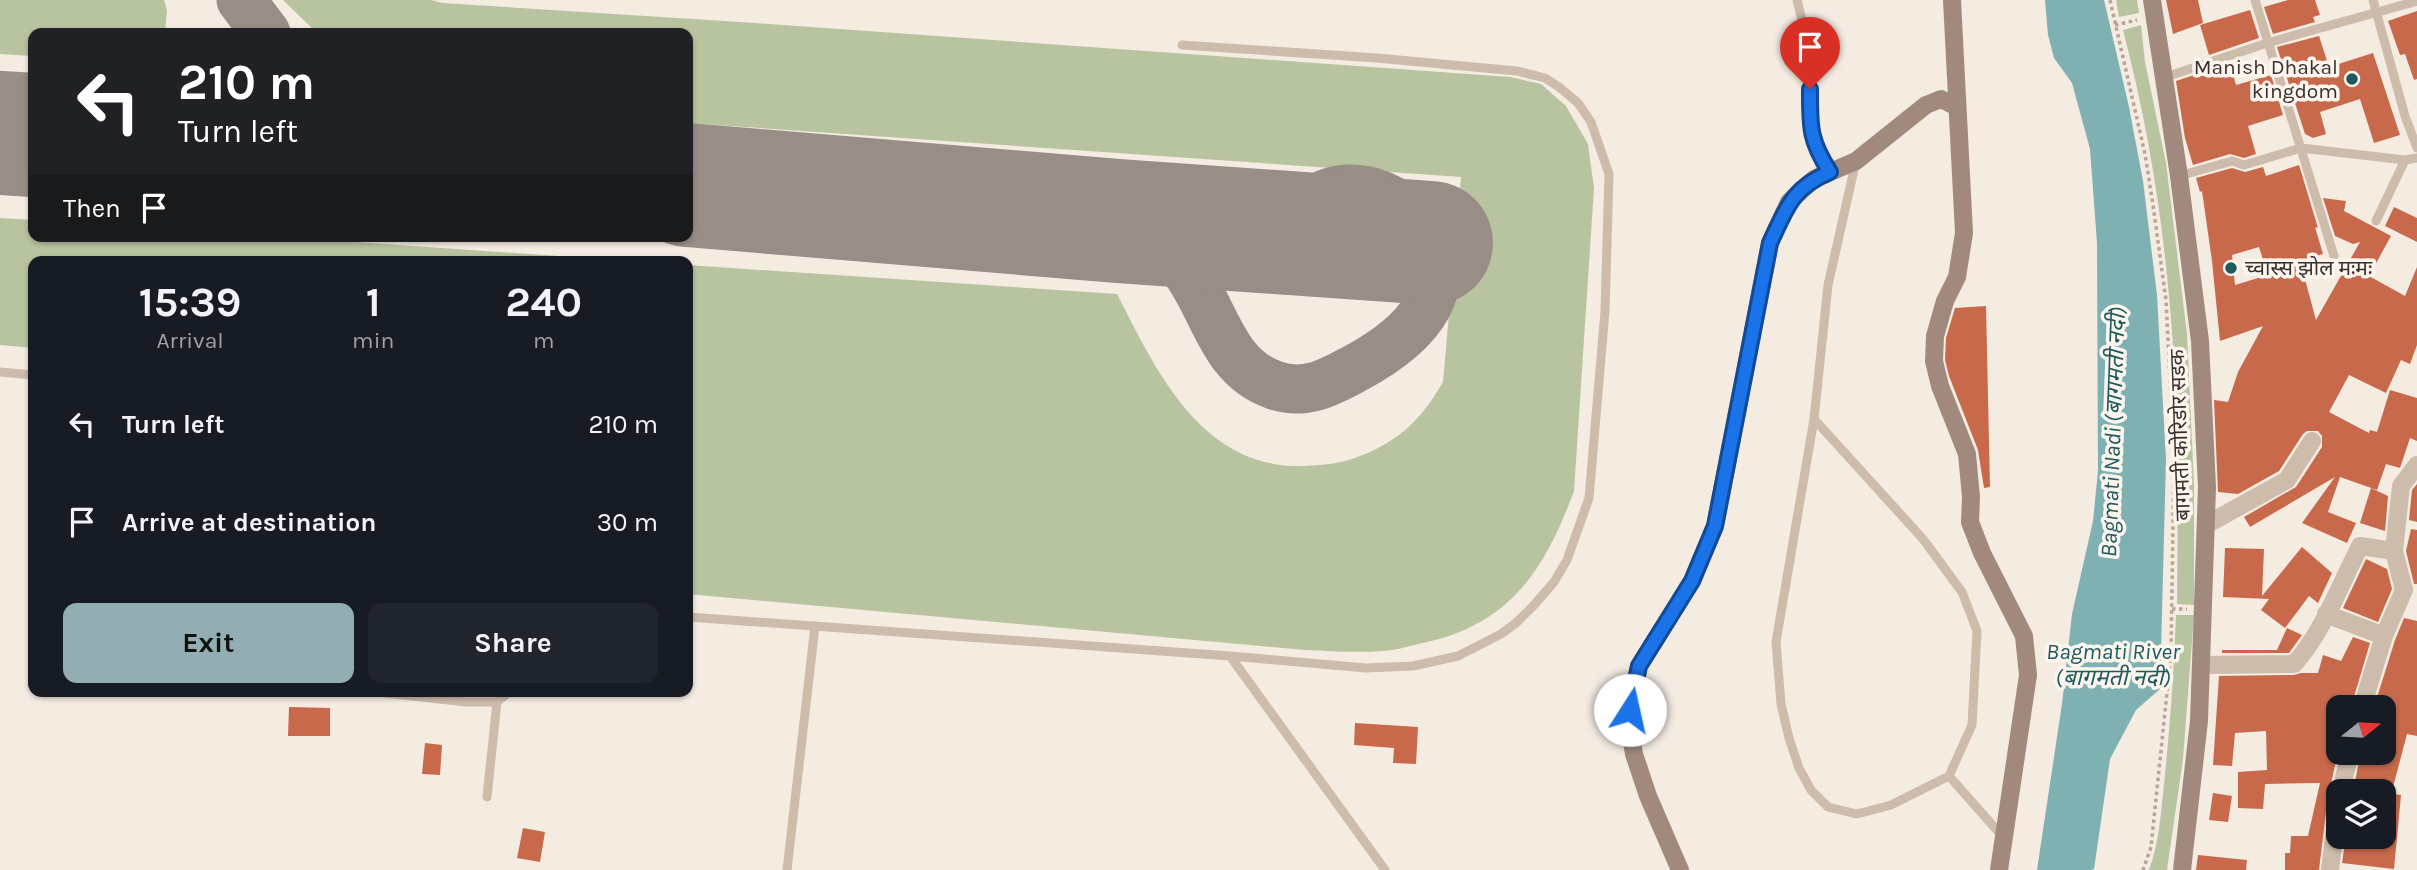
<!DOCTYPE html>
<meta charset="utf-8">
<style>
body{margin:0;font-family:Karla,"Noto Sans Devanagari",sans-serif;background:#20242c;color:#f1f3f6;height:100vh;display:flex;flex-direction:column;font-size:26px;white-space:nowrap}
*{box-sizing:border-box;margin:0}
p{font-size:23px;color:#9ea1a6}
.icon{flex:none;width:38px;height:38px;fill:none;stroke:currentColor;stroke-width:2;stroke-linecap:round;stroke-linejoin:round}
.map{position:relative;flex:1;overflow:hidden}
.panel{position:absolute;left:28px;top:256px;width:665px;height:441px;display:flex;flex-direction:column;background:#171b24;border-radius:14px;box-shadow:0 2px 5px #0004}
.panel>*{flex:none}
.guide{position:absolute;left:28px;top:28px;width:665px;height:214px;border-radius:14px;box-shadow:0 2px 5px #0004;background:#202124;color:#fff;overflow:hidden}
.needle{width:46px;rotate:72deg}
.controls{position:absolute;left:2326px;top:695px;display:grid;gap:14px}
.controls a{display:grid;place-items:center;width:70px;height:70px;border-radius:14px;background:#171b24;box-shadow:0 2px 5px #0004;font-size:35px}
.pin{position:absolute;display:grid;place-items:center;width:60px;height:60px;color:#fff;margin:-72px -30px;border-radius:50% 50% 50% 0;rotate:-45deg;box-shadow:0 0 7px #0007}
.pin .icon{rotate:45deg}
.me{position:absolute;width:77px;margin:-38px;rotate:10deg;stroke-linejoin:round;filter:drop-shadow(0 0 5px #0008)}
.turn{display:flex;align-items:center;gap:24px;height:147px;padding:0 35px;font-size:32px}
.turn .icon{width:91px;height:91px;stroke-width:2.5}
.turn b{display:block;font-size:49px;line-height:60px}
.then{display:flex;align-items:center;height:66px;padding:0 35px;background:#0003;gap:14px;font-size:26px}
.eta{display:flex;justify-content:space-evenly;align-items:center;height:119px;text-align:center}
.eta b{font-size:42px;font-weight:700;line-height:49px}
.cta{display:flex;gap:14px;margin-top:auto;padding:14px 35px}
.cta a{flex:1;height:80px;border-radius:14px;background:#92aeb2;color:#111;font-size:28px;font-weight:700;line-height:80px;text-align:center}
.cta a+a{background:#20242c;color:#f1f3f6}
ul{padding:0;list-style:none}
li{display:flex;align-items:center;gap:21px;height:98px;padding:0 35px}
li div{flex:1}
li b{display:block;font-size:26px}
li em{font-style:normal}
.map>svg:first-child{display:block}
.green{fill:#b8c4a0}
.water{fill:#7fb0b2}
.lines{fill:none;stroke-linecap:round;stroke-linejoin:round}
.taxiway{stroke:#988e86;stroke-width:49}
.runway{stroke:#988e86;stroke-width:124}
.building{fill:#c8694b;fill-rule:evenodd}
.path{stroke:#b9a596;stroke-width:3.5;stroke-dasharray:3.5 3.5;stroke-linecap:butt}
.service{stroke:#cdbbac;stroke-width:9}
.minor{stroke:#cdbbac;stroke-width:18}
.secondary{stroke:#a18a7d;stroke-width:18}
.route-casing{stroke:#114b97;stroke-width:18}
.route{stroke:#1a73e8;stroke-width:12}
.poi-dot{fill:#1f5a5e;stroke:#fbf5ee;stroke-width:2.5}
.labels{text-anchor:middle;dominant-baseline:central;stroke-width:7;stroke-linejoin:round;paint-order:stroke}
.poi-label{font-size:21px;fill:#3b302b;stroke:#fbf5ee;text-anchor:end}
.street-label{font-size:21px;fill:#3b302b;stroke:#fbf5ee}
.water-label{font-size:23px;font-style:italic;fill:#1f5a5e;stroke:#fbf5ee}
</style>
<div class="map">
<svg width="2417" height="870" viewBox="0 0 2417 870">
<rect width="100%" height="100%" fill="#f4ebe1"/>
<path class="green" d="M0 0H164L167 10 165 32 33 33V56L0 54Z
M283 0H431L443 3 740 22 1510 77 1541 84 1566 106 1588 144 1594 188 1574 491C1544 572 1508 627 1418 644 1406 647 1393 651 1381 651 1356 653 1330 651 1305 650L688 594V265L1117 294C1157 372 1202 470 1305 466 1322 465 1336 464 1352 459 1396 444 1420 422 1443 382L1461 177 688 123V33H317Z
M2116 0H2137L2139 13 2119 17Z
M2141 25 2145 62 2166 163 2187 334 2194 485V605L2177 604C2178 498 2179 391 2168 286 2160 200 2145 114 2123 30Z
M0 218 33 220V236H269L631 261H33V348L0 345Z
M2176 615H2194L2183 759 2167 870H2149C2159 843 2161 813 2164 784 2170 727 2174 672 2176 615Z"/>
<path class="water" d="M2045 0H2104L2129 107 2143 181 2157 295 2166 460 2160 689 2136 710 2110 759 2094 869 2091 870H2037L2062 704 2072 614 2093 521 2098 471 2097 243 2090 149 2072 83 2054 58 2048 35Z"/>
<g class="lines">
<path class="taxiway" d="M241 0 266 33
M1118 221C1141 235 1169 249 1186 271 1215 310 1222 367 1274 385 1304 396 1328 383 1354 369 1416 336 1468 285 1412 217 1396 198 1371 188 1346 189 1325 190 1307 205 1288 213 1266 221 1243 224 1221 228"/>
<path class="runway" d="M0 133 33 135
M688 185 1118 221 1431 243"/>
</g>
<path class="building" d="M2166 0H2198L2203 23 2173 34Z
M2288 0H2315L2320 15 2313 17 2315 22 2273 34 2264 7Z
M2250 10 2259 38 2209 55 2200 25Z
M2417 11V79L2414 80 2405 54 2400 55 2388 21Z
M2319 36 2329 67 2373 53 2400 135 2374 143 2360 99 2320 112 2326 134 2313 138 2305 134 2277 47Z
M2230 63 2236 85 2271 75 2283 115 2248 126 2256 154 2244 158 2230 154 2193 165 2185 138 2176 81Z
M2299 165 2318 228 2315 227 2323 254 2300 261 2316 320 2360 242 2353 244 2335 236 2323 198 2346 201 2344 211 2391 236 2369 276 2405 296 2417 267V345L2410 364 2401 360 2386 393 2349 375 2329 412 2369 433 2370 430 2377 432 2390 390 2417 398V441L2410 438 2400 468 2386 464 2377 490 2340 477 2328 512 2356 523 2347 543 2302 523 2335 477 2250 527 2244 517 2296 487 2322 447V436L2318 431H2307L2303 434 2279 471 2238 494 2218 492 2214 400 2228 402 2238 372 2263 326 2220 341 2212 261 2202 191 2200 192 2196 178 2232 168 2245 172 2263 167 2266 176ZM2259 247 2268 275 2235 285 2232 255Z
M2394 207 2417 218V242L2385 226Z
M1986 306 1990 487 1984 488 1978 450 1949 376 1945 360 1946 338 1955 308Z
M2417 484V522L2409 520 2412 490Z
M2371 488 2388 496 2385 531 2360 523Z
M2411 529 2417 530V584H2414L2406 551Z
M2302 547 2332 573 2318 603 2309 596 2285 628 2261 610 2269 599 2223 597 2225 548 2264 549 2262 596Z
M2366 559 2387 569 2392 589 2378 622 2343 608Z
M2404 618 2417 621V736L2407 734 2392 791H2353L2361 752H2384V707H2374L2395 640Z
M2287 628 2302 635 2289 653H2222V650H2277Z
M2353 637 2370 643 2351 707H2338V752L2330 788 2331 796 2327 803 2319 870H2285V853H2290L2291 836H2308L2320 783 2265 784 2263 809 2238 808V772L2267 770 2266 731 2235 733 2232 766 2213 765 2219 676 2294 675 2301 673H2318L2323 655 2341 661Z
M289 707 330 708V736H288Z
M1355 723 1418 727 1416 764 1393 763 1394 748 1354 745Z
M425 743 442 745 440 775 422 774Z
M2213 793 2232 796 2228 822 2209 820Z
M2384 793 2401 795 2394 869 2342 863 2346 836H2384Z
M523 828 545 832 540 862 517 858Z
M2198 855 2247 860 2246 870H2196Z"/>
<g class="lines">
<path class="path" d="M2110 0 2145 154 2153 205 2166 300 2174 460 2171 654 2151 847 2143 870
M2115 25 2137 20
M2172 609H2187"/>
<path class="service" d="M1797 0C1803 23 1809 47 1810 71 1812 117 1803 131 1830 172
M2255 0 2334 256
M2373 0 2405 116 2417 148
M2163 78 2267 43 2417 1
M1856 161 1828 285 1814 419 1776 642 1781 704 1789 738 1799 768 1811 790 1828 807 1857 814 1891 805 1949 776 2003 837
M2179 176 2232 161 2244 165 2301 148 2405 160 2417 158
M2376 221 2405 160
M0 372 33 375
M1814 419 1923 539 1962 592 1977 631 1972 725 1949 776
M688 617 1230 656 1366 668 1413 666 1458 656 1501 634 1516 623 1535 604 1554 582 1567 560 1589 498 1605 311 1609 174 1591 122 1578 103 1559 87 1545 78 1517 71 1377 58 1182 45
M1230 656 1385 870
M367 691 466 702H497L510 691
M487 797 497 702
M787 870 815 626"/>
<path class="minor" d="M2206 525 2287 480 2312 441
M2326 614 2384 636
M2201 665 2294 664C2322 634 2341 583 2360 546L2394 551
M2362 707 2384 636 2404 590 2394 551 2401 486 2417 465
M2341 791 2350 752
M2330 870 2338 804"/>
<path class="secondary" d="M1952 0 1964 233 1957 277 1945 301 1935 336 1934 361 1940 386 1967 454 1971 497 1970 522 1982 553 2024 636 2028 675 1999 870
M2152 0 2179 176 2200 341 2207 487 2199 721 2182 870
M1680 870 1648 796 1634 754 1629 724 1632 696 1639 666 1692 581 1715 526 1770 243 1789 202 1814 179 1856 161 1926 105 1941 99 1957 107"/>
</g>
<g class="lines">
<g class="route-casing">
<path id="route" d="M1630 710 1639 666 1692 581 1715 526 1770 243C1787 207 1792 188 1830 172 1809 140 1810 126 1810 89"/>
</g>
<use href="#route" class="route"/>
</g>
<g class="poi-dot">
<circle cx="2352" cy="79" r="7"/>
<circle cx="2231" cy="268" r="7"/>
</g>
<g class="labels">
<g class="poi-label">
<text x="2338" y="67">Manish Dhakal<tspan x="2338" dy="24">kingdom</tspan></text>
<text x="2245" y="268" text-anchor="start">च्वास्स झोल मःमः</text>
</g>
<g class="street-label">
<text transform="translate(2180 435) rotate(-92)">बागमती कोरिडोर सडक</text>
</g>
<g class="water-label">
<text transform="translate(2113 432) rotate(-88)">Bagmati Nadi (बागमती नदी)</text>
<text x="2113" y="651">Bagmati River<tspan x="2113" dy="26">(बागमती नदी)</tspan></text>
</g>
</g>
</svg>
<div class="controls">
<a><svg class="needle" viewBox="-14 -14 28 28"><path d="M0-13l5 13h-10z" fill="#e53935"/><path d="M0 13l5-13h-10z" fill="#9ea1a6"/></svg></a>
<a><svg class="icon" aria-label="layers" viewBox="0 0 24 24"><path d="M12 4l9 5-9 5-9-5zM3 14l9 5 9-5"/></svg></a>
</div>
<div class="pin" style="left:1810px;top:89px;background:#d93025"><svg class="icon" aria-label="arrive" viewBox="0 0 24 24"><path d="M6 21V4h12l-3 4 3 4H6"/></svg></div>
<svg class="me" style="left:1630px;top:710px" viewBox="-20 -20 40 40"><circle r="19" fill="#fff"/><path d="M0-13L10 11 0 6-10 11z" fill="#1a73e8"/></svg>
<div class="guide">
<div class="turn"><svg class="icon" aria-label="left" viewBox="0 0 24 24"><path d="M17 20v-9H6M10 6l-5 5 5 5"/></svg><div><b>210 m</b>Turn left</div></div>
<div class="then">Then<svg class="icon" aria-label="arrive" viewBox="0 0 24 24"><path d="M6 21V4h12l-3 4 3 4H6"/></svg></div>
</div>
<section class="panel">
<div class="eta">
<div><b>15:39</b><p>Arrival</p></div>
<div><b>1</b><p>min</p></div>
<div><b>240</b><p>m</p></div>
</div>
<ul>
<li><svg class="icon" aria-label="left" viewBox="0 0 24 24"><path d="M17 20v-9H6M10 6l-5 5 5 5"/></svg><div><b>Turn left</b></div><em>210 m</em></li>
<li><svg class="icon" aria-label="arrive" viewBox="0 0 24 24"><path d="M6 21V4h12l-3 4 3 4H6"/></svg><div><b>Arrive at destination</b></div><em>30 m</em></li>
</ul>
<div class="cta"><a>Exit</a><a>Share</a></div>
</section>
</div>
